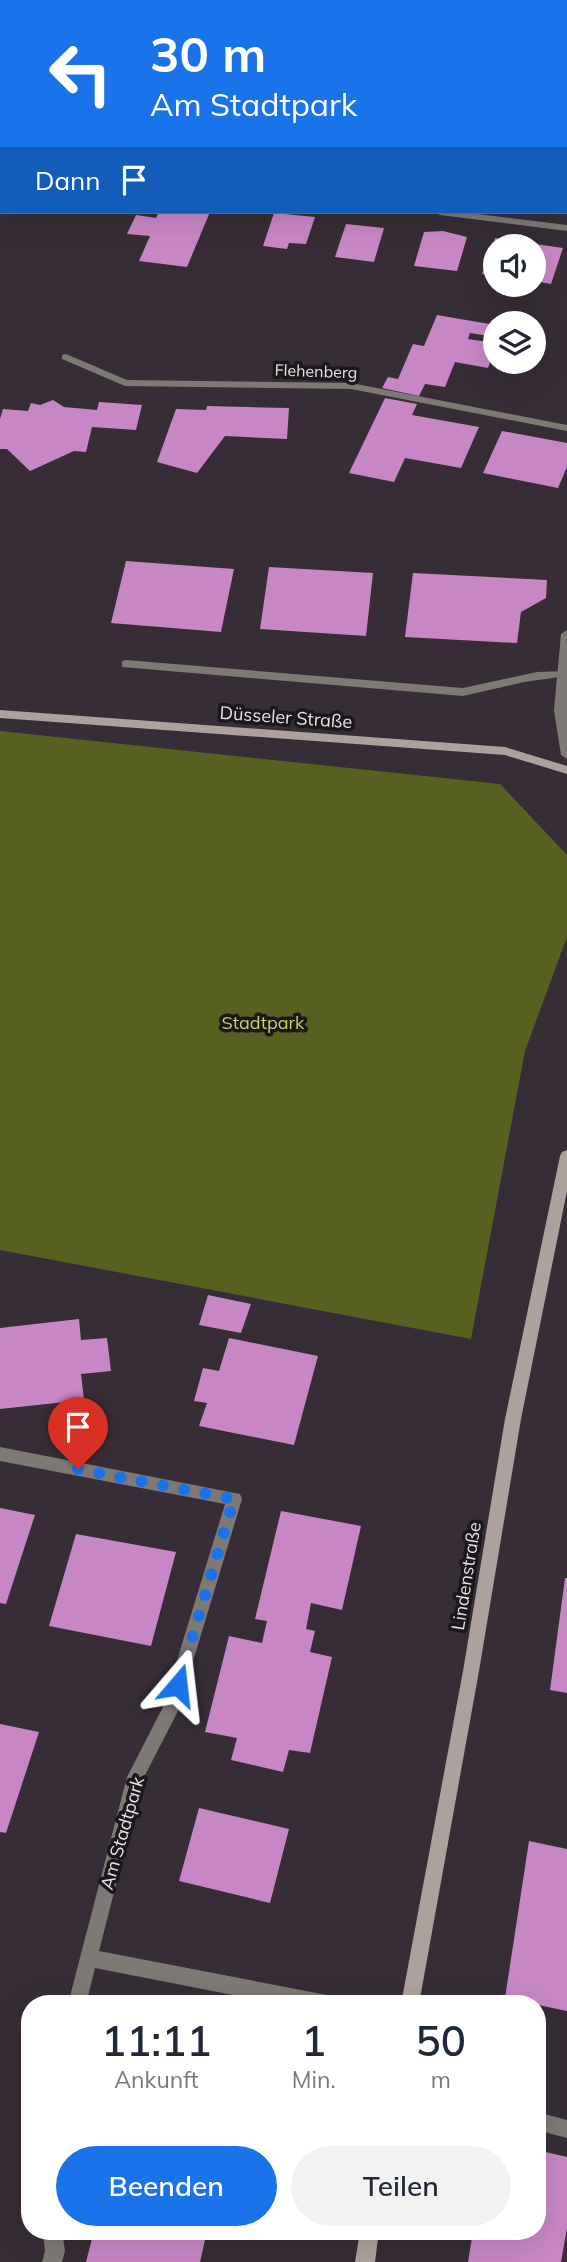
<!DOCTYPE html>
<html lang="de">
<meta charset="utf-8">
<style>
body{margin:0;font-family:Mulish,sans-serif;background:#f2f2f3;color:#1f2937;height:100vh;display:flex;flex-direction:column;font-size:26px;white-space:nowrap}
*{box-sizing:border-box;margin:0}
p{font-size:23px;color:#747a83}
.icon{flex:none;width:38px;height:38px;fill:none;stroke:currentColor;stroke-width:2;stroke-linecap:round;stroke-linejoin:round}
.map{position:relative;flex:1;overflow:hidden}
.sheet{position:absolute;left:21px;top:1995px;width:525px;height:245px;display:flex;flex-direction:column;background:#fff;border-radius:28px;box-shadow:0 7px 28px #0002}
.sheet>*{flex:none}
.hud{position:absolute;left:0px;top:0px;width:567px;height:214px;box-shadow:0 7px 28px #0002;background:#1a73e8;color:#fff;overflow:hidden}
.buttons{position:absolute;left:483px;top:234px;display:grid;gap:14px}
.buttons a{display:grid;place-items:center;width:63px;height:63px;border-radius:50%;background:#fff;box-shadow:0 7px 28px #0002;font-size:35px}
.pin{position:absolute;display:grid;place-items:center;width:60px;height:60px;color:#fff;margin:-72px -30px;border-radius:50% 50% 50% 0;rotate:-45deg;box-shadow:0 0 7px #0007}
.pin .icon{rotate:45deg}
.me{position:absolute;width:77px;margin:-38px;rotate:17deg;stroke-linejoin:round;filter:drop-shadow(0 0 5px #0008)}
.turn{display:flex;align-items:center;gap:24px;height:147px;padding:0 35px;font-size:32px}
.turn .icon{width:91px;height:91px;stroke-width:2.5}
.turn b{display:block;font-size:49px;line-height:60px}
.then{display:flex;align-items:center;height:66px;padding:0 35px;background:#0003;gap:14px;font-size:26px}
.eta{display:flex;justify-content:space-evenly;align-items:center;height:119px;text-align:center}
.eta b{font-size:42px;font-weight:600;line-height:49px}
.action{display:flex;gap:14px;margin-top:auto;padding:14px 35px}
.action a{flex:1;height:80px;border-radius:42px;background:#1a73e8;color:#fff;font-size:28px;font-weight:600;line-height:80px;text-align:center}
.action a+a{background:#f2f2f3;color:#1f2937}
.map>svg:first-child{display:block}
.green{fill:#586021}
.building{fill:#c787c5}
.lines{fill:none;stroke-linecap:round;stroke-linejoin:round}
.service{fill:#7f7976;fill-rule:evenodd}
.minor{fill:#7f7976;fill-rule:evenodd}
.secondary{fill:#aca19d;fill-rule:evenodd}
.route{stroke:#1a73e8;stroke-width:12;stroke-dasharray:0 21.6}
.labels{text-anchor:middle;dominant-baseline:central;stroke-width:7;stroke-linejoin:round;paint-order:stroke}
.far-street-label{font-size:16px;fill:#e8e1e7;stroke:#1b171b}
.street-label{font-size:18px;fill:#e8e1e7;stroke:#1b171b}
.park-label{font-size:18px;fill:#c4d45e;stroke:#1b171b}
</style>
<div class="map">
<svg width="567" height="2262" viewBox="0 0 567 2262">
<rect width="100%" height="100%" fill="#372d36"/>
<path class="green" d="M0 731 500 784 567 855V937L525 1051 471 1339 0 1250Z"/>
<path class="building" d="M159 212H210L187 267 139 261 150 236 127 234 136 215 156 218Z
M274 213 315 217 306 244 289 243 287 249 263 246Z
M346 224 384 228 374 262 335 257Z
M443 231 467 237 457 271 414 266 424 232Z
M495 238 563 248 551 284 534 281V247H495V276L482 274Z
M437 315 495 325V337L470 333 468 339 495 343V351L488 368 455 362 445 387 425 384 419 396 382 388 388 377 398 379 413 344 424 346Z
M385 398 417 404 412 415 479 427 461 468 405 458 394 482 349 473Z
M53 400 64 407 97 410 99 402 142 405 136 430 92 427 86 452 74 451 30 471 7 449H0V419L3 409 28 411 31 403 40 405Z
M207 406 289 408 287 439 225 436 197 473 157 462 176 409 206 410Z
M502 431 567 443V467L558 488 483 473Z
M126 561 234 569 221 632 111 623Z
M269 567 373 573 366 636 260 629Z
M413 573 547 580 546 598 521 612 517 643 405 637Z
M208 1295 251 1304 241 1333 199 1325Z
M79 1319 81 1340 107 1338 111 1371 81 1374 84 1400 0 1409V1328Z
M229 1338 318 1356 294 1445 199 1426 207 1403 194 1401 203 1368 219 1371Z
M0 1508 35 1515 6 1604 0 1603Z
M281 1511 361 1526 342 1610 311 1603 306 1629 315 1631 310 1652 332 1657 310 1753 289 1750 283 1772 231 1760 237 1738 205 1732 229 1636 262 1643 267 1621 255 1619Z
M76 1534 176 1552 151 1646 49 1626Z
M565 1578H567V1693L550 1690Z
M0 1724 39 1732 6 1833 0 1832Z
M199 1808 289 1829 270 1903 179 1881Z
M529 1841 567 1849V2011L505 1998Z
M537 2150 567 2157V2228L561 2262H468L473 2231H537Z
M94 2231H171L205 2240 200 2262H86Z"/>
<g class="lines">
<path class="service" d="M0 74 2 75V82L0 81Z
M0 108H2V114H0Z
M66 354 127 380 351 383 567 425V431L351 389 125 386 62 359V355Z
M126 660 463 688 537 672 566 671 567 676 524 682 463 696 122 667V661Z
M537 2112 567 2120V2138L537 2130Z"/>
<path class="minor" d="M421 0H429L430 2H421Z
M435 212H461L567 225V231L440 215Z
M567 630V759L561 755 554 710 561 634Z
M0 1447 240 1494 242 1499 178 1711 143 1779 99 1951 327 1995 333 1998 336 2004H279L95 1968 86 2004H68L127 1777 162 1709 225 1504 0 1461Z
M43 2231H62L65 2251 62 2262H42L45 2251Z"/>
<path class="secondary" d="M0 710 505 747 567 766V774L505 755 0 718Z
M567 1150V1191L521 1419 479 1671 419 2004H401L463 1671 505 1419 560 1156 562 1152Z
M360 2231H379L375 2262H355Z"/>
</g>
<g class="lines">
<path class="route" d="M78 1469 234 1499 178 1685"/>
</g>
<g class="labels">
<g class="far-street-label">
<text transform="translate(316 371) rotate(2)">Flehenberg</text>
</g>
<g class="street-label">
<text transform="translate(286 717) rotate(4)">Düsseler Straße</text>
<text transform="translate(466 1576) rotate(-81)">Lindenstraße</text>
<text transform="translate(122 1833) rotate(-74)">Am Stadtpark</text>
</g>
<g class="park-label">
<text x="263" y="1022">Stadtpark</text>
</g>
</g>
</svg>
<div class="buttons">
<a><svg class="icon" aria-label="sound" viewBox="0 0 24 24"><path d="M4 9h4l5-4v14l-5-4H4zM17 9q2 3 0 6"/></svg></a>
<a><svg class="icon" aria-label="layers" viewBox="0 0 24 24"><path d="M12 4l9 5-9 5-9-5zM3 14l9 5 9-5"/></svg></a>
</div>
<div class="pin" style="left:78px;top:1469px;background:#d93025"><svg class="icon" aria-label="arrive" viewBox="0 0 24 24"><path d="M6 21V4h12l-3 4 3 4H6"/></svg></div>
<svg class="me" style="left:178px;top:1685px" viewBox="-20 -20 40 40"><path d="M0-17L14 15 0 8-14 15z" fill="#1a73e8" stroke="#fff" stroke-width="4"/></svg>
<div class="hud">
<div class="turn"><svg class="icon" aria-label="left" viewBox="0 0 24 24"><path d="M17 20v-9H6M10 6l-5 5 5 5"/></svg><div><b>30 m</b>Am Stadtpark</div></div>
<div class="then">Dann<svg class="icon" aria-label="arrive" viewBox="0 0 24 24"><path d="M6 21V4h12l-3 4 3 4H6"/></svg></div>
</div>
<section class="sheet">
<div class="eta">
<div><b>11:11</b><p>Ankunft</p></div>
<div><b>1</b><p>Min.</p></div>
<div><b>50</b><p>m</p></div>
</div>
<div class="action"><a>Beenden</a><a>Teilen</a></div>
</section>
</div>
